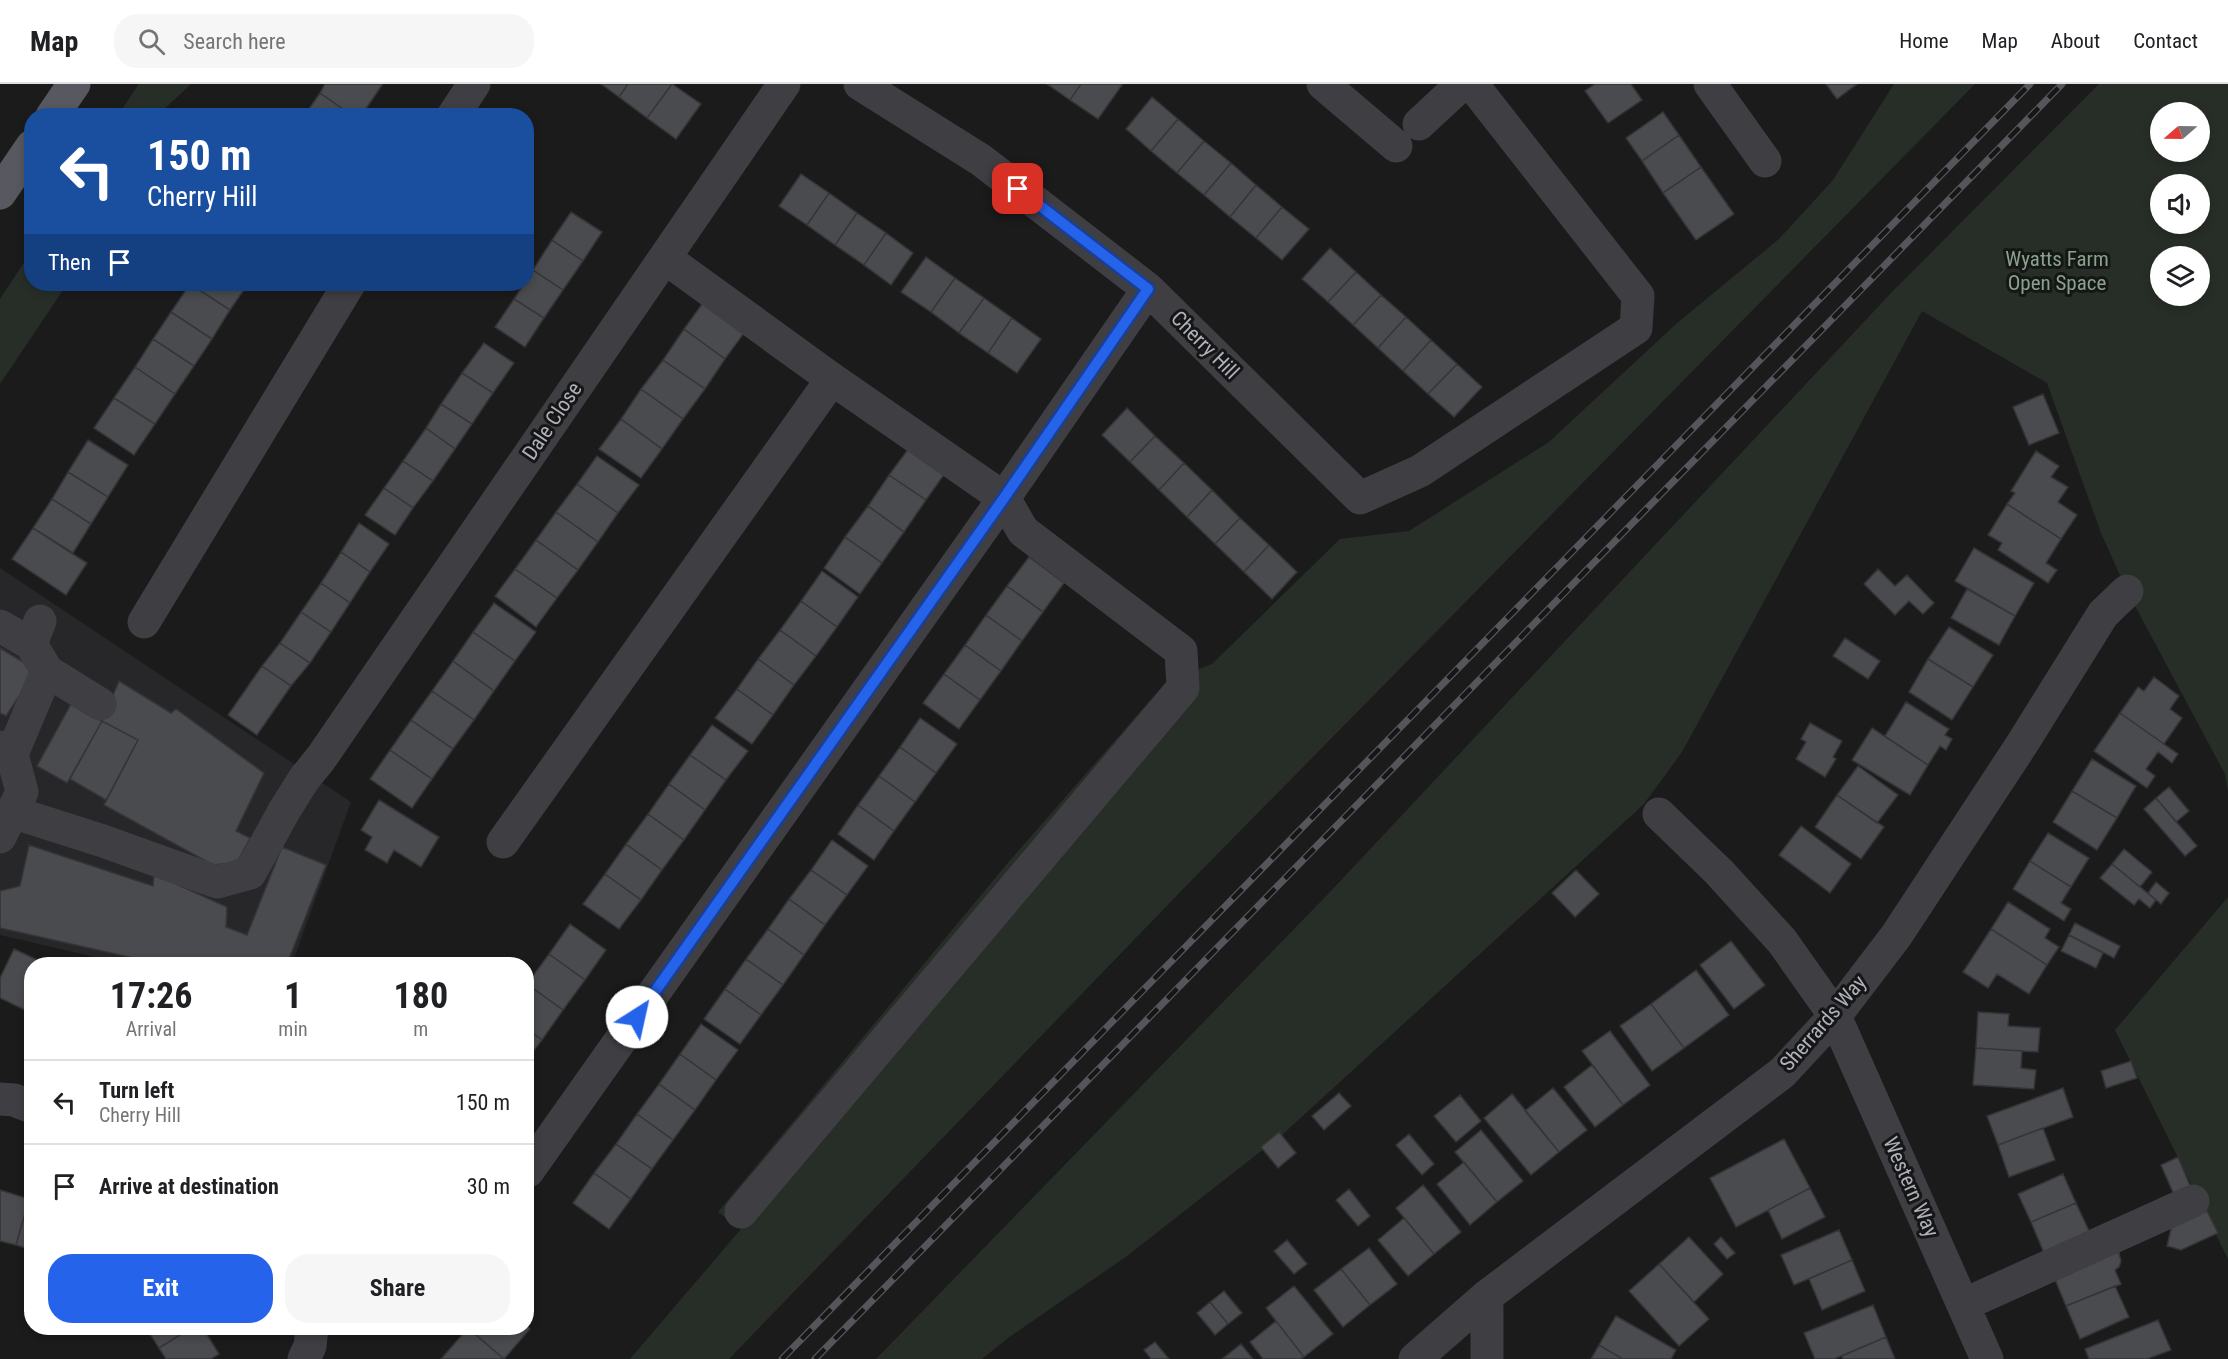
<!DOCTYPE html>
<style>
body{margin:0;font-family:"Roboto Condensed",sans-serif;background:#f6f6f6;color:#202124;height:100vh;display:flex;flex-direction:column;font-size:22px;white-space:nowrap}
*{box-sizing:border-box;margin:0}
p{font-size:20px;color:#757577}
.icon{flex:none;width:33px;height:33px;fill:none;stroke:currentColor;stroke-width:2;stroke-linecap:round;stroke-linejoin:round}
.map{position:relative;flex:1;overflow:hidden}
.side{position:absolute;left:24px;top:873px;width:510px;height:378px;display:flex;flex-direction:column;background:#fff;border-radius:24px;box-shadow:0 3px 9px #0003}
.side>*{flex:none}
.top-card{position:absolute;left:24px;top:24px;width:510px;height:183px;border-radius:24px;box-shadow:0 3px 9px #0003;background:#1a4fa0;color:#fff;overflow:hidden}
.needle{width:39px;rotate:250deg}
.fabs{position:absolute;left:2150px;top:18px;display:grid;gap:12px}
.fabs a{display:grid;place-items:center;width:60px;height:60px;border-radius:50%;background:#fff;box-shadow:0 3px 9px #0003;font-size:30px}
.pin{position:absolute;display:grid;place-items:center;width:51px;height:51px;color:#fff;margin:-26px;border-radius:12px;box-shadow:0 3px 9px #0006}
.me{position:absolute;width:66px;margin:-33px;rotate:35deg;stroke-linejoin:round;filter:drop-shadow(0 0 4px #0008)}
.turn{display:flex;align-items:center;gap:21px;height:126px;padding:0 24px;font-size:27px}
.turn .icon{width:78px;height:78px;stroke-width:2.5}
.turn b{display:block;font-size:42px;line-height:51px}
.then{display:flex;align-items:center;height:57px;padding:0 24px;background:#0003;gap:12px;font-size:22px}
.eta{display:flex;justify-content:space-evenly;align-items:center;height:102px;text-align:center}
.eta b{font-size:36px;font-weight:700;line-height:42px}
.action{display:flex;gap:12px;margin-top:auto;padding:12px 24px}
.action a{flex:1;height:69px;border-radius:24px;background:#2563eb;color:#fff;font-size:24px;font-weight:700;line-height:69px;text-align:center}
.action a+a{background:#f6f6f6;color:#202124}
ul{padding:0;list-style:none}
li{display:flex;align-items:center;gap:18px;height:84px;padding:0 24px;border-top:2px solid #e0e0e0}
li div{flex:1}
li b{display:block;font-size:22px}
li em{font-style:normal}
header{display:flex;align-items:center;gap:36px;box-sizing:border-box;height:84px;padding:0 30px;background:#fff;border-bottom:2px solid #e0e0e0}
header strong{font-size:28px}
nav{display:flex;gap:33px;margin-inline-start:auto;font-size:21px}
.search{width:420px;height:54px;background:#f6f6f6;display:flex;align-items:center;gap:15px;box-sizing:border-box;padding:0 21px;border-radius:24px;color:#757577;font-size:22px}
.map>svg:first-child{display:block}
.built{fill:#272729}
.green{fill:#272e28;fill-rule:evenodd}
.building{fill:#4a4b4e;stroke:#353538;stroke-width:1.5}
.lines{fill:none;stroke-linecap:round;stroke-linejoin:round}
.minor{stroke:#3e3e43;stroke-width:33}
.major{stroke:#585960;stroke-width:33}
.rail-casing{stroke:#55565c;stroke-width:7}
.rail{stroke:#161617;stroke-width:4.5;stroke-dasharray:14;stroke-linecap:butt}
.route-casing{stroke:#184099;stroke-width:15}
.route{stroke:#2563eb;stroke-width:10}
.labels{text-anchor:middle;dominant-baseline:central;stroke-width:6;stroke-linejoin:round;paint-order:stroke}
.park-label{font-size:21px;fill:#88a38c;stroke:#161617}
.street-label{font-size:21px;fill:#afb1ba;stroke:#161617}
</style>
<header>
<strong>Map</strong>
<div class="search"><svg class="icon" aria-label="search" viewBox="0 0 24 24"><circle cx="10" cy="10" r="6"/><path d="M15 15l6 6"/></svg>Search here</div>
<nav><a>Home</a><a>Map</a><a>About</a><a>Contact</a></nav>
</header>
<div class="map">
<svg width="2228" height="1275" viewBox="0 0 2228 1275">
<rect width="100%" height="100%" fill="#1b1b1c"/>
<path class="built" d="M0 484 351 718 292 880H125L0 851Z"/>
<path class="green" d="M139 0H191L158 31H118Z
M1894 0H1975L1187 801 729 1275H630L741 1145 718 1128 1006 781 1167 597 1212 580 1340 455 1409 447 1549 358 1676 240 1779 155 1833 96Z
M2099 0H2228V707L2225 690 2127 507 2101 449 2047 299 1922 227 1682 668 1644 720 1283 1050 1127 1172 1008 1254 982 1275H876L1330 808 1891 209ZM2160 28H2199V68H2160ZM2160 100H2199V140H2160ZM2160 172H2199V212H2160Z
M31 168 32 200H67L0 300V215Z
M2228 813V1175L2115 946Z"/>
<path class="building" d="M325 0H381L382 1 361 32H353L320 9Z
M601 0H628L619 13Z
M628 0H672L647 34 619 13Z
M672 0 701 20 676 55 647 34Z
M1047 0H1081L1070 16Z
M1081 0H1120L1122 1 1098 35 1070 16Z
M1595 0H1631L1642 16 1608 39 1585 7Z
M1826 0H1857L1837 15Z
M320 9 353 32H304Z
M1152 13 1178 35 1151 67 1126 45Z
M1663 28 1679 51 1642 77 1626 54Z
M1178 35 1204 57 1177 89 1151 67Z
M1679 51 1701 83 1663 109 1642 77Z
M1204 57 1231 79 1204 111 1177 89Z
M1231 79 1256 101 1230 133 1204 111Z
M1701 83 1734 130 1696 156 1663 109Z
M801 90 829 109 807 141 779 122Z
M1256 101 1282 123 1256 154 1230 133Z
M829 109 857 129 835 161 807 141Z
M1282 123 1309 145 1282 176 1256 154Z
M571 128 602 148 583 177 552 156Z
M857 129 886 149 864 181 835 161Z
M886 149 913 169 891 201 864 181Z
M552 156 583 177 563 206 533 186Z
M1330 164 1356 188 1328 218 1302 195Z
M926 173 955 194 931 228 901 208Z
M533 186 563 206 544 234 514 215 524 200H526V196Z
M1356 188 1381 211 1353 241 1328 218Z
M955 194 984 214 959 249 931 228Z
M190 200H248L230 226Z
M190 200 230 226 212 255 171 228Z
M1381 211 1406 233 1378 264 1353 241Z
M984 214 1012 234 988 269 959 249Z
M514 215 544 234 525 263 495 243Z
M705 216 747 245 725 275 684 245Z
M171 228 212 255 194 282 153 255Z
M1406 233 1431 256 1403 287 1378 264Z
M1012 234 1041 255 1017 289 988 269Z
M684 245 725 275 705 305 663 276Z
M153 255 194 282 175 310 135 283Z
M1431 256 1457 280 1428 310 1403 287Z
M484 259 514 279 493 309 462 289Z
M663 276 705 305 683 335 641 305Z
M1457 280 1482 303 1454 333 1428 310Z
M135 283 175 310 155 340 114 314Z
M462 289 493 309 472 340 441 320Z
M641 305 683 335 662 365 621 335Z
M2043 310 2059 349 2029 361 2013 323Z
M114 314 155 340 134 371 94 344Z
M441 320 472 340 455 365 426 344Z
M1127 324 1155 352 1130 378 1102 351Z
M621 335 662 365 641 394 599 365Z
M426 344 455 365 433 397 403 377Z
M1155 352 1184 379 1159 406 1130 378Z
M88 356 128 381 108 413 68 388Z
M912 360 948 385 926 416 889 391Z
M2036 367 2059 382 2051 393 2068 403 2058 418 2077 431 2061 455 2007 420 2015 409 2011 407Z
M597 372 639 401 618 429 577 400Z
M403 377 433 397 413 424 384 404Z
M1184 379 1212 406 1187 433 1159 406Z
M68 388 108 413 91 440 52 415Z
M889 391 926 416 904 448 868 422Z
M577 400 618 429 598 458 556 428Z
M384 404 413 424 395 451 365 431Z
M1212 406 1240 434 1215 460 1187 433Z
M52 415 91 440 73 469 33 444Z
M2007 420 2061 455 2046 479 2057 486 2048 499 1998 466 2002 459 1988 451Z
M868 422 904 448 882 479 845 453Z
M556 428 598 458 578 486 536 456Z
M1240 434 1269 461 1244 488 1215 460Z
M359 439 389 460 370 488 341 468Z
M33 444 87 479 66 511 12 475Z
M845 453 882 479 860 510 824 484Z
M536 456 578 486 557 514 515 485Z
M1269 461 1297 488 1272 515 1244 488Z
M1974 464 2034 499 2015 532 1955 497Z
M341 468 370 488 350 519 321 499Z
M1029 473 1064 499 1043 528 1007 502Z
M515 485 557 514 536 543 495 512Z
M1878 485 1895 502 1907 491 1934 519 1923 530 1909 517 1895 531 1864 500Z
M822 487 858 513 837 543 801 517Z
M321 499 350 519 331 548 301 528Z
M1007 502 1043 528 1022 557 986 531Z
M1967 505 2015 532 1999 561 1951 534Z
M801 517 837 543 816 572 780 546Z
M494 519 536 548 515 577 473 548Z
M301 528 331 548 310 579 280 559Z
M986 531 1022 557 1001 587 965 561Z
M1949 543 1993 571 1973 603 1928 575Z
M780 546 816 572 794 601 758 575Z
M473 548 515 577 494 607 453 577Z
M1845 554 1880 577 1868 595 1833 572Z
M280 559 310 579 291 602 262 582Z
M965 561 1001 587 980 616 944 590Z
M0 564 36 586 6 632 0 629Z
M758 575 794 601 773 631 737 605Z
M1928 575 1973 603 1952 636 1909 608Z
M453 577 494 607 474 636 432 607Z
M262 582 291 602 257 651 228 631Z
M944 590 980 616 959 645 923 619Z
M2154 593 2179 612 2170 625 2182 634 2164 660 2120 629 2138 603 2144 607Z
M119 597 171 629 176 625 264 689 236 747 250 754 239 775 232 779 213 781 104 721 138 656 102 637Z
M737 605 773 631 752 660 715 634Z
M432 607 474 636 453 665 411 636Z
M1906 618 1949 645 1945 651 1952 655 1946 666 1940 662 1928 681 1885 652Z
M71 620 102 637 67 699 37 682Z
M2120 629 2178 670 2172 679 2158 668 2146 685 2155 692 2147 704 2094 667Z
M920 634 957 660 936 689 900 663Z
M411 636 453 665 432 695 390 666Z
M102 637 138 656 106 716 70 695Z
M1810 639 1842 657 1833 673 1836 675 1825 693 1796 675 1806 658 1801 655Z
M712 641 748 667 726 696 690 671Z
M1872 644 1928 681 1910 711 1852 676Z
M900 663 936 689 915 718 879 692Z
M390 666 432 695 412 724 370 695Z
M690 671 726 696 705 726 669 700Z
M2092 675 2136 702 2117 734 2072 707Z
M1858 682 1898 711 1877 739 1837 711Z
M879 692 915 718 894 747 858 721Z
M669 700 705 726 684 756 648 730Z
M2169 703 2189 727 2176 738 2156 714Z
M2072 707 2117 734 2097 766 2053 738Z
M1837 711 1884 743 1861 775 1815 743Z
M2156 714 2197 762 2185 772 2144 725Z
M379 716 439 753 421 783 394 766 387 779 365 766 372 753 361 746Z
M858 721 894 747 874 776 838 750Z
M648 730 684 756 662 786 626 760Z
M1801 742 1851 780 1830 809 1779 771Z
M2048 749 2089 774 2071 803 2030 777Z
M832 756 868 782 847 811 811 786Z
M626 760 662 786 641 816 605 790Z
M29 761 153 802 154 790 227 823 226 843 247 851 282 763 326 781 287 880H160L0 844V807L20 802Z
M2124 765 2152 788 2140 803 2112 780Z
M2030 777 2071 803 2061 819 2071 825 2064 837 2013 805Z
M2112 780 2156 816 2150 824 2139 815 2134 821 2100 794Z
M811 786 847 811 825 841 789 815Z
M1576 786 1599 810 1575 833 1552 809Z
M605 790 641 816 619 845 583 820Z
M2156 798 2169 809 2161 820 2148 809Z
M789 815 825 841 804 871 768 845Z
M2008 818 2050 845 2045 854 2059 863 2047 881 1991 845Z
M2075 839 2120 862 2114 874 2069 851Z
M570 840 606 866 585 896 549 870Z
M768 845 804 871 783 901 746 875Z
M1991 845 2047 881 2029 910 1997 890 1988 904 1963 888Z
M2069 851 2103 869 2096 884 2061 867Z
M1731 857 1765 901 1734 925 1700 881Z
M14 865 46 880H32V922L29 928 0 914V894Z
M549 870 585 896 563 926 527 900Z
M746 875 783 901 761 931 725 905Z
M1696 886 1729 931 1684 964 1651 920Z
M527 900 563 926 542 956 526 944Z
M725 905 761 931 740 960 704 935Z
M1651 920 1684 964 1652 987 1620 942Z
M1978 928 2009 930 2008 942 2040 944 2038 968 1976 964Z
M701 940 738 966 716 996 680 970Z
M526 944 542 956 526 977Z
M1610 947 1650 1001 1623 1021 1582 967Z
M1976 964 2022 967 2021 984 2036 986 2034 1005 1973 1001Z
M680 970 716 996 695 1026 659 1000Z
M2131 977 2137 994 2106 1004 2101 987Z
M1592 981 1623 1021 1595 1043 1564 1003Z
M659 1000 695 1026 673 1056 637 1030Z
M1553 1004 1587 1046 1559 1068 1525 1027Z
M2063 1004 2073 1033 1998 1061 1987 1032Z
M1339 1009 1351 1022 1324 1046 1312 1032Z
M1512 1010 1559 1068 1531 1091 1484 1034Z
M1460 1011 1481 1037 1456 1058 1434 1032Z
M637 1030 673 1056 652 1085 616 1060Z
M2043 1044 2055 1076 2009 1093 1998 1061Z
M1481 1046 1523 1097 1497 1118 1455 1068Z
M1279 1048 1296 1069 1278 1084 1261 1063Z
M1409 1050 1434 1080 1422 1091 1396 1061Z
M1784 1055 1810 1104 1736 1143 1710 1094Z
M616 1060 652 1085 631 1115 594 1089Z
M2178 1073 2192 1106 2175 1113 2161 1081Z
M1464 1078 1497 1118 1470 1141 1437 1100Z
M594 1089 631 1115 609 1145 573 1119Z
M2063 1090 2076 1119 2031 1138 2018 1110Z
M1423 1101 1461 1148 1434 1170 1396 1124Z
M1810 1104 1825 1133 1782 1155 1768 1126Z
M1349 1105 1370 1132 1358 1142 1336 1116Z
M0 1106 29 1115 16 1161 0 1157Z
M29 1115 32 1116V1166L16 1161Z
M2076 1119 2090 1149 2044 1169 2031 1138Z
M2207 1127 2218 1149 2181 1166 2167 1162 2172 1141Z
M1404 1134 1434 1170 1408 1192 1378 1156Z
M1839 1146 1852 1176 1794 1201 1781 1171Z
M1689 1153 1723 1190 1694 1218 1659 1180Z
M1721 1153 1735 1169 1727 1175 1714 1160Z
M1287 1156 1307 1180 1294 1190 1274 1167Z
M1369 1164 1397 1200 1370 1221 1341 1185Z
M2111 1168 2119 1169 2121 1177 2119 1183 2115 1186 2121 1200 2066 1222 2054 1193Z
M1852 1176 1865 1207 1822 1226 1809 1195Z
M1659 1180 1709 1235 1679 1262 1629 1207Z
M1341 1185 1370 1221 1343 1243 1314 1206Z
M1294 1202 1333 1250 1304 1273 1266 1224Z
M2115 1202 2129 1233 2080 1255 2066 1222Z
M1224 1207 1242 1229 1228 1240 1210 1218Z
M1210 1218 1228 1240 1215 1251 1197 1229Z
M1873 1221 1886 1253 1834 1275H1815L1804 1249Z
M1616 1232 1676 1266 1671 1275H1623L1599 1261Z
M2158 1236 2171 1266 2147 1275H2089L2085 1265Z
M1276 1237 1304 1273 1300 1275H1263L1250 1258Z
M526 1241 530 1245 504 1275 468 1244H526Z
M146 1244H191L159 1264Z
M191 1244H203L219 1270 211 1275H166L159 1264Z
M468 1244 504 1275H441Z
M1886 1253 1895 1275H1843L1842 1272Z
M1155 1258 1169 1275H1151L1144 1266Z
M1241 1260 1253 1275H1222Z
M1599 1261 1623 1275H1591Z"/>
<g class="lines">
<path class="minor" d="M860 0 981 76 1148 205 1360 414 1420 387 1636 244 1638 212 1472 0
M1323 0 1396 62
M1710 0 1765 77
M453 32 474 0
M1419 40 1462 0
M665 174 832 295 1004 414 1023 447 1181 567 1183 604 741 1128
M40 537 31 560 47 587 100 620
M144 538 349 200
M0 542 31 560
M0 663 12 670 22 708 0 753
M12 670 47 587
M12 728 103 757 217 798 250 789 284 727 304 695 321 674 784 0
M1659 730 1719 788 1782 857 1835 932 1987 1275
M503 758 832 295
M0 1015 14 1016 32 1023
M528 1087 1004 414 1148 205
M1963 1221 2193 1117
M304 1275 310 1262 312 1244
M1415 1275 1487 1212 1782 989 1835 932 1896 852 2022 660 2103 530 2127 507
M1487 1275V1212"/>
<path class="major" d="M52 32 74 0
M0 109 32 62"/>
<g class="rail-casing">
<path id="rail" d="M782 1275 2030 0
M815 1275 2062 0"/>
</g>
<use href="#rail" class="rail"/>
</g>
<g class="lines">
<g class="route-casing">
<path id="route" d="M637 933 1004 414 1148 205 1018 105"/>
</g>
<use href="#route" class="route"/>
</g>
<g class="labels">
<g class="park-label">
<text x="2057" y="175">Wyatts Farm<tspan x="2057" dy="24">Open Space</tspan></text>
</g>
<g class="street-label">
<text transform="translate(1205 261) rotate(45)">Cherry Hill</text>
<text transform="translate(552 337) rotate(-56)">Dale Close</text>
<text transform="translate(1823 939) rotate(-49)">Sherrards Way</text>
<text transform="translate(1911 1103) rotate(66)">Western Way</text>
</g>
</g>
</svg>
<div class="fabs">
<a><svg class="needle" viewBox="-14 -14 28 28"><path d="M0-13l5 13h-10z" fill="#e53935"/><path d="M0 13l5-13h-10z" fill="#757577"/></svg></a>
<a><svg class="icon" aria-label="sound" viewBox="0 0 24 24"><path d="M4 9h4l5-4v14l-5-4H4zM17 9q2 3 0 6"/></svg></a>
<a><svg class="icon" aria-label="layers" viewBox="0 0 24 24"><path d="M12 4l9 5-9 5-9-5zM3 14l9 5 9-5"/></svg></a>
</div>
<div class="pin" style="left:1018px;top:105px;background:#d93025"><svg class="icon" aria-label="arrive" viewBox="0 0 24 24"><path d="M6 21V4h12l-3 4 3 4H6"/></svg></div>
<svg class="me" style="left:637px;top:933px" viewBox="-20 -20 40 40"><circle r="19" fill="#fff"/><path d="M0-13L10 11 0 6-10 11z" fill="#2563eb"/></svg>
<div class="top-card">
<div class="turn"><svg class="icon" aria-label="left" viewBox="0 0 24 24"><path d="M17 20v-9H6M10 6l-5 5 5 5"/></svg><div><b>150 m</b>Cherry Hill</div></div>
<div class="then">Then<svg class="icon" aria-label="arrive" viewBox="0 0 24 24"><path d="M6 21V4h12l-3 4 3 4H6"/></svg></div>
</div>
<section class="side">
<div class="eta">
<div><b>17:26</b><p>Arrival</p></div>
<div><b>1</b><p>min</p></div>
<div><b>180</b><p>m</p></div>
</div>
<ul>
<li><svg class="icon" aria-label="left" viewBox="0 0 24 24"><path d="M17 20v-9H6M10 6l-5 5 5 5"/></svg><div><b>Turn left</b><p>Cherry Hill</p></div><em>150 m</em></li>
<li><svg class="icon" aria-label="arrive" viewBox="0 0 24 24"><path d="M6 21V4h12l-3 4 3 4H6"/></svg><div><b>Arrive at destination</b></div><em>30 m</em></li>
</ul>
<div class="action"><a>Exit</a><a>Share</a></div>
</section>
</div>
